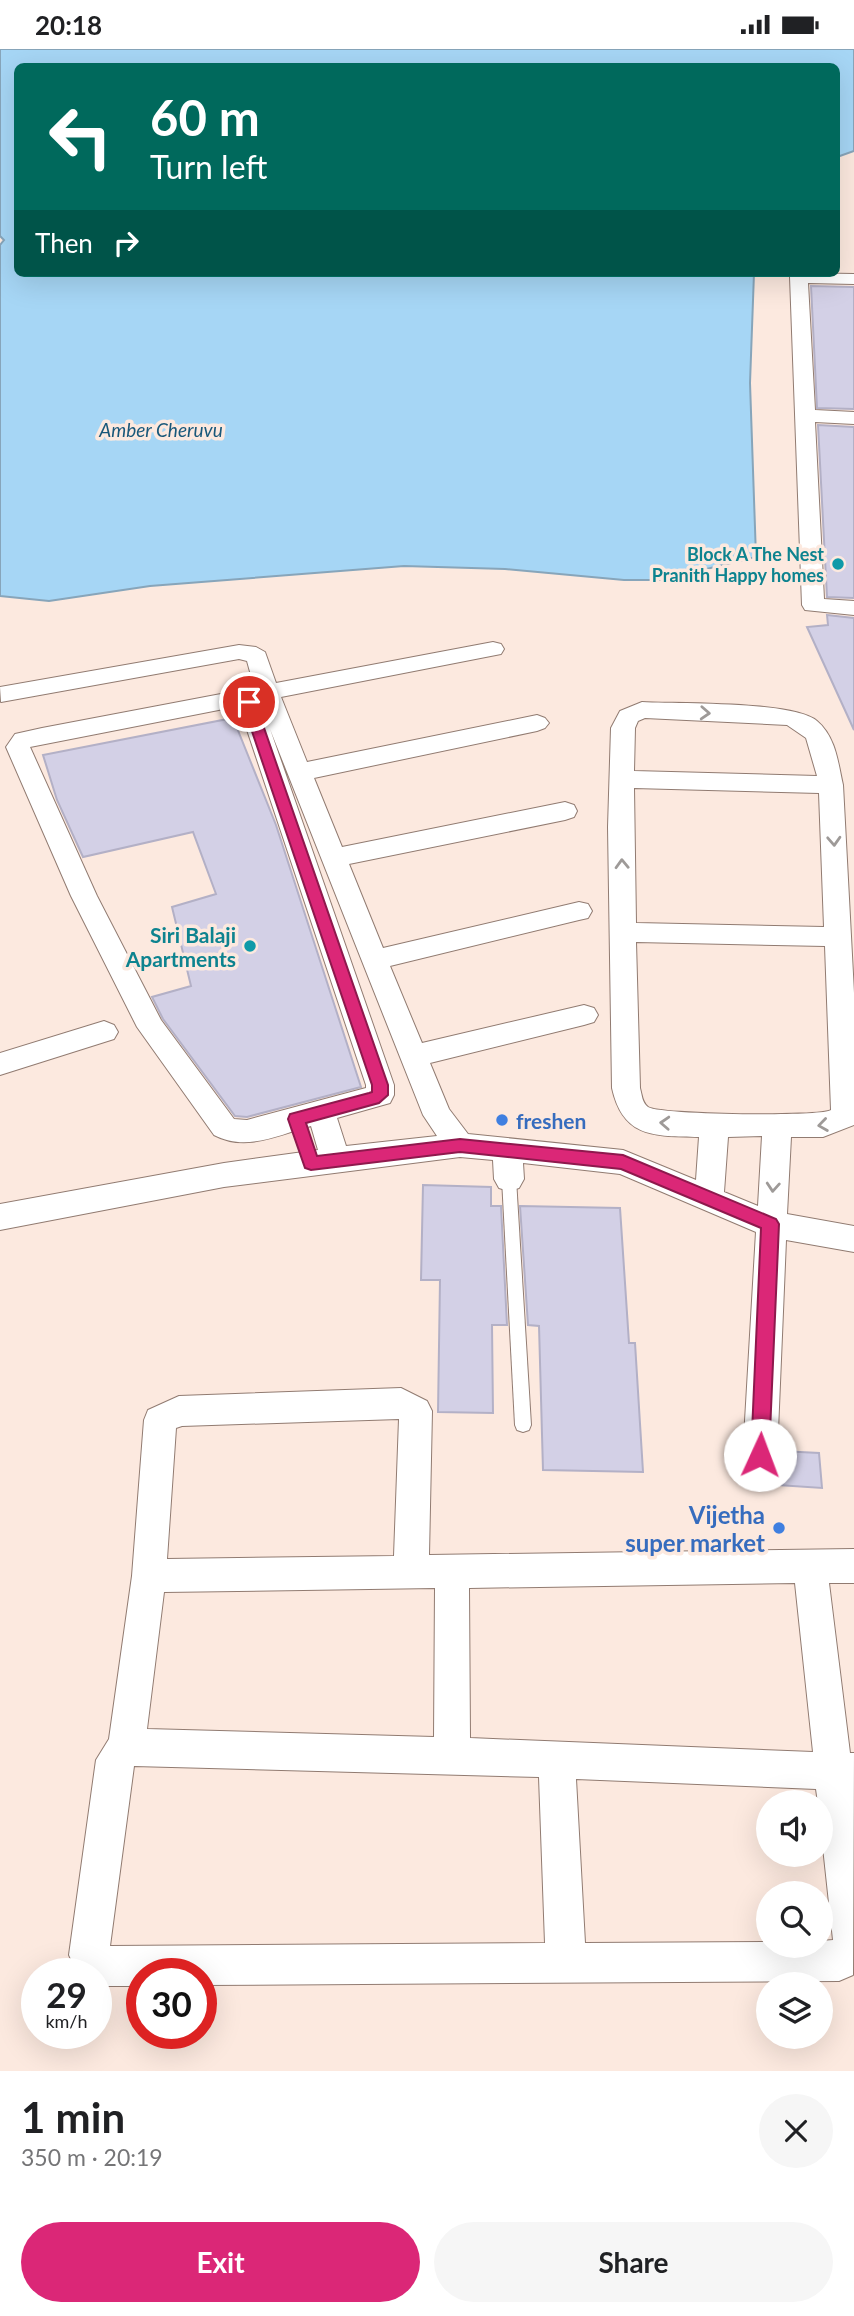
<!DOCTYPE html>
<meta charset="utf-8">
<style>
body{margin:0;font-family:Lato,sans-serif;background:#f6f6f6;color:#202124;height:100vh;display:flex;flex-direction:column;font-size:26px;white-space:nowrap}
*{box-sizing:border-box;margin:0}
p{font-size:23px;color:#757577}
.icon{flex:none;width:38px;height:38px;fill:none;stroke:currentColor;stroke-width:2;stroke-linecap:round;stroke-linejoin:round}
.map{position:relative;height:2022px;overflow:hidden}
.side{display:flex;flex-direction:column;background:#fff;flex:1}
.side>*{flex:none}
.hud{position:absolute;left:14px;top:14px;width:826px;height:214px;border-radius:10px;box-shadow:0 7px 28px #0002;background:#00695c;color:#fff;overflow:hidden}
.fabs{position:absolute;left:756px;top:1741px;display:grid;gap:14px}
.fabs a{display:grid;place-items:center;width:77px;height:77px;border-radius:50%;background:#fff;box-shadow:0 7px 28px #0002;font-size:35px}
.speed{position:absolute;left:21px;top:1909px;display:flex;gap:14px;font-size:35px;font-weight:700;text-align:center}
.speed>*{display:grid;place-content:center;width:91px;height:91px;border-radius:50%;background:#fff;box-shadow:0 7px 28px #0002;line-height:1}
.speed small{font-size:18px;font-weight:400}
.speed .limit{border:10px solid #d22;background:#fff;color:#111}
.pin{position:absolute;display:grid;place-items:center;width:60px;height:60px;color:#fff;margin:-30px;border:4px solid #fff;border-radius:50%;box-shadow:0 2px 7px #0007}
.me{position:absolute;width:77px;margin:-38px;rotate:2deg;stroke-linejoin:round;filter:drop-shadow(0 0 5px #0008)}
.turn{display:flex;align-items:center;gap:24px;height:147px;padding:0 21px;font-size:32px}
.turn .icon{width:91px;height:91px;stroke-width:2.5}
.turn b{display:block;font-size:49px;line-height:60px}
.then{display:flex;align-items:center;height:66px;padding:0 21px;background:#0003;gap:14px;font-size:26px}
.round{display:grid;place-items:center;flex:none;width:74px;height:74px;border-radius:37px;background:#f6f6f6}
.headline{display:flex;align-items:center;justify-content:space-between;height:119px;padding:0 21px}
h1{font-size:42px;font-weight:700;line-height:52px}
.button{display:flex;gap:14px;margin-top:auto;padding:14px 21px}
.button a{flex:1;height:80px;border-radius:42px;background:#db2777;color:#fff;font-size:28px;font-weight:700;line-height:80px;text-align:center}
.button a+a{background:#f6f6f6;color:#202124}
.status{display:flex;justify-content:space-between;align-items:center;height:49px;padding:0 35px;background:#fff;direction:ltr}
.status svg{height:19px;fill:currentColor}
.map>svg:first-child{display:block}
.water{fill:#a6d6f5;stroke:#87a5ba;stroke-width:2}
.building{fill:#d3d0e6;stroke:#b3b0c6;stroke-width:2}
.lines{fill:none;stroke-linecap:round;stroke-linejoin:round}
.lane-casing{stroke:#917b71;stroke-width:2}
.street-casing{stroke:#917b71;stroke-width:2}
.lane{fill:#fff;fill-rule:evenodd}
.street{fill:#fff;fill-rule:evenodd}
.oneway{stroke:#9e9a98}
.route{fill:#db2777;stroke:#8e194d;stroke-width:2}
.culture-dot{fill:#0f9aa8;stroke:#fce9df;stroke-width:2.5}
.shop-dot{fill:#3f7fe0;stroke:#fce9df;stroke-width:2.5}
.labels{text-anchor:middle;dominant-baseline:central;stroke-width:7;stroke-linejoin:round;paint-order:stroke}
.far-culture-label{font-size:18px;font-weight:bold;fill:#0d838f;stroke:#fce9df;text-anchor:end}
.far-water-label{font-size:19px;font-style:italic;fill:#19587a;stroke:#fce9df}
.culture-label{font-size:21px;font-weight:bold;fill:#0d838f;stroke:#fce9df;text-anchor:end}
.shop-label{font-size:21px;font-weight:bold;fill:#366cbe;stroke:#fce9df;text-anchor:start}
.near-shop-label{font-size:24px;font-weight:bold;fill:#366cbe;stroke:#fce9df;text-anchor:end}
</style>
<div class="status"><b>20:18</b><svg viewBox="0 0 49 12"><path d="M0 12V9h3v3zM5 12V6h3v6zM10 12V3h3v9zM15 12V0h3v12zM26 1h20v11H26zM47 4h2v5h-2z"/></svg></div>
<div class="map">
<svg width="854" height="2022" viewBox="0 0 854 2022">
<rect width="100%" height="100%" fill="#fce9df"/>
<path class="water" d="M0 0H854V102L837 108 836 18H18V224H754L750 334 756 508 661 531H624L505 520 404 517 150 537 49 552 0 547V196L4 191 0 187Z"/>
<path class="building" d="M811 237 854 238V360L817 359Z
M818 376 854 378V549L827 548Z
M827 566 854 569V681L807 578 828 576Z
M233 669 276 776 361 1038 247 1068 235 1067 163 970 152 948 191 937 172 858 216 845 193 783 83 808 57 751 43 706Z
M423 1136 491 1138V1157H501L507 1276H492L493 1364 438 1363 440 1231H421Z
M520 1157 620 1159 629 1294H635L643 1423 543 1421 539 1277 528 1276Z
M780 1402 819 1404 822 1439 763 1435 762 1423 774 1418Z"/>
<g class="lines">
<g class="lane-casing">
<path id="lane" d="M509 1124 514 1126 516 1130 531 1376 529 1381 523 1383 517 1381 515 1376 502 1130 504 1126Z"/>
</g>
<g class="street-casing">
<path id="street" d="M793 224 854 225V235L808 234 815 361 854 363V375L815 373 824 550 854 552V566L805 561 802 556 790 228Z
M493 593 501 595 504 600 501 605 281 648 307 713 537 666 545 669 549 674 545 679 537 682 314 729 342 798 565 753 574 756 577 762 574 768 565 771 349 815 383 899 579 853 588 855 592 862 588 869 579 871 390 917 422 994 584 956 594 959 598 966 594 973 584 976 430 1014 449 1060 468 1085 623 1101 696 1131 699 1088C654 1087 623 1089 612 1039L608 778 611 679 620 662 642 653C678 655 793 652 817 672 836 688 838 714 843 736L854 944V1076L823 1088H791L787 1165 854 1177V1203L786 1191 777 1406 772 1417 760 1421 748 1417 743 1406 756 1183 620 1125 523 1114 524 1130 519 1139 509 1142 499 1139 494 1130 493 1111 460 1108 224 1138 0 1181V1155L224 1114 318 1101 311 1077C278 1086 246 1103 214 1086L137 978 71 847 6 698 15 685 42 679 242 641 257 648 247 612 239 610 1 653 0 638 239 596 256 598 265 603 276 634ZM239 657 366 1036V1039L247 1071 234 1070 161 971 97 847 30 698ZM645 669 787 676 806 689 817 727 634 722 635 679 638 672ZM270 680 423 1066 437 1087 346 1097 337 1069 390 1054 394 1046V1036ZM634 739 819 744 824 878 636 874ZM636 893 825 897 831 1061C821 1068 660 1066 648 1058 642 1054 642 1046 640 1039ZM762 1087 758 1157 724 1143 728 1088Z
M104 972 114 976 118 983 114 990 0 1026V1004Z
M401 1339 427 1352 432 1362 429 1506 854 1500V1534H829L850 1704H854L853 1926 839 1932 201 1936V1925H142V1937H96V1925H78L69 1906 96 1711 109 1690 132 1527 144 1371 148 1361 179 1347ZM399 1370 394 1507 167 1510 176 1379 182 1377ZM795 1534 813 1703 470 1689 469 1539ZM435 1539 434 1688 147 1680 164 1543ZM134 1717 539 1728 545 1894 110 1897ZM576 1730 816 1740 818 1754H821V1780L833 1891 821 1892V1897H768V1893L585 1894Z"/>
</g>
<use href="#lane" class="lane"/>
<use href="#street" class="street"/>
</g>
<defs><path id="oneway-chevron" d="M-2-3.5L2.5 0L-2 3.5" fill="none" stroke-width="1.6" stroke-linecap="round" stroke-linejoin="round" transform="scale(1.75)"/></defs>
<g class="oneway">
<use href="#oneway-chevron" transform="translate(705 664) rotate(3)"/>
<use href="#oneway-chevron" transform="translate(834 792) rotate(87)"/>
<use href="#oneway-chevron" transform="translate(622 815) rotate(-92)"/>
<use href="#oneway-chevron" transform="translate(665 1074) rotate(-177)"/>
<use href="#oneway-chevron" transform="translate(823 1076) rotate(172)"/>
<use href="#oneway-chevron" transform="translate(773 1138) rotate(94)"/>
</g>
<path class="route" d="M249 649 255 653 388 1036V1046L379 1054 306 1074 317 1107 460 1090 623 1106 776 1170 779 1175 769 1406 767 1412 760 1415 753 1412 751 1406 761 1179 621 1120 460 1103 311 1121 305 1119 288 1070 290 1065 369 1044 372 1043V1036L242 653Z"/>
<g class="culture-dot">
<circle cx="838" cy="515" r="7"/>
<circle cx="250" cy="897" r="7"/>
</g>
<g class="shop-dot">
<circle cx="502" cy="1071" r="7"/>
<circle cx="779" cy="1479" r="7"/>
</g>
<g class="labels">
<g class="far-culture-label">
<text x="824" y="505">Block A The Nest<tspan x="824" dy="21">Pranith Happy homes</tspan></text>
</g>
<g class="far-water-label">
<text x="161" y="380">Amber Cheruvu</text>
</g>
<g class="culture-label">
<text x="236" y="885">Siri Balaji<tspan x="236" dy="24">Apartments</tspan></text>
</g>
<g class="shop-label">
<text x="516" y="1071">freshen</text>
</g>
<g class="near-shop-label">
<text x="765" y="1465">Vijetha<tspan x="765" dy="28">super market</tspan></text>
</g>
</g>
</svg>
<div class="fabs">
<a><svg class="icon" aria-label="sound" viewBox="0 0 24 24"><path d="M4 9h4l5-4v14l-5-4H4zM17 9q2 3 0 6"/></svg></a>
<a><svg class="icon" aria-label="search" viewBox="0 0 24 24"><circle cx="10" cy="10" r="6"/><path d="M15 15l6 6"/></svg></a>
<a><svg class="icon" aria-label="layers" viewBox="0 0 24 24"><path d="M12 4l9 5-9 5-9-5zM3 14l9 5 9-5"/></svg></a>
</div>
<div class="speed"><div>29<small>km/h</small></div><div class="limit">30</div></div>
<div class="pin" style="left:249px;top:653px;background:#d93025"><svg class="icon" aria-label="arrive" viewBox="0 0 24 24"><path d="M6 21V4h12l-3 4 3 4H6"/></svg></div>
<svg class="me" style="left:760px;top:1406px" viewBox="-20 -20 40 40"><circle r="19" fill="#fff"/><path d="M0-13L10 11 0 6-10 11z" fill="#db2777"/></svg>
<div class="hud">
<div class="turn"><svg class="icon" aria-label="left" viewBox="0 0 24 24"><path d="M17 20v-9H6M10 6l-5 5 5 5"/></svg><div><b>60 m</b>Turn left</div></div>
<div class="then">Then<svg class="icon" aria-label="right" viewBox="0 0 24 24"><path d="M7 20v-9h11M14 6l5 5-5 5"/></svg></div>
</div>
</div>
<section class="side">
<div class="headline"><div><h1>1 min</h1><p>350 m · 20:19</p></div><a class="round"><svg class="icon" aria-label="close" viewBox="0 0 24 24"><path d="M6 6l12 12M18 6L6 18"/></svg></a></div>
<div class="button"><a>Exit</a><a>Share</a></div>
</section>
